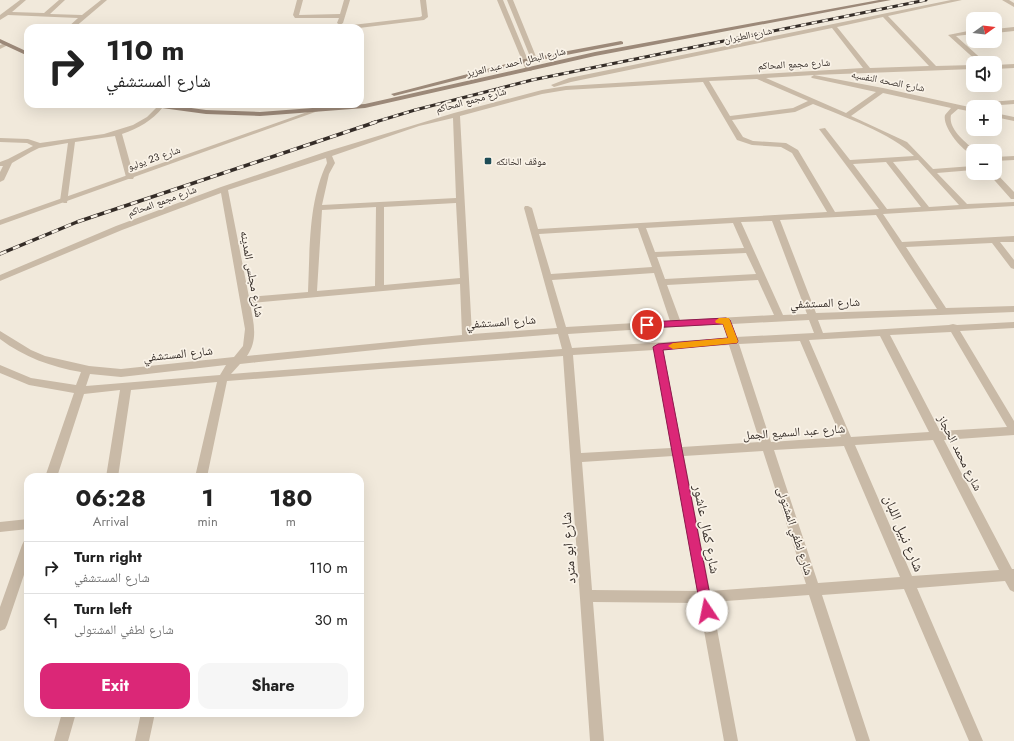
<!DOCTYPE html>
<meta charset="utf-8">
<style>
body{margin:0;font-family:Jost,"Noto Naskh Arabic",sans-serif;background:#f6f6f6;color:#222;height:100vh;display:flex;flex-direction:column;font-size:15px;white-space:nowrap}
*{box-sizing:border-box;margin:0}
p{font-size:13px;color:#767676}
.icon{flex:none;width:22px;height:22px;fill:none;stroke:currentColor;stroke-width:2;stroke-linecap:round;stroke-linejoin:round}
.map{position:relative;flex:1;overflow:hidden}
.sheet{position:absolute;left:24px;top:473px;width:340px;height:244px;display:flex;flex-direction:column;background:#fff;border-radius:12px;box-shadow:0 4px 16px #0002}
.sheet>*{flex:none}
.guide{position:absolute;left:24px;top:24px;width:340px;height:84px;border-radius:12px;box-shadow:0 4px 16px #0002;background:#fff;color:#222;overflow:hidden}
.needle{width:26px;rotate:75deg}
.fabs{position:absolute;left:966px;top:12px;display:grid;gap:8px}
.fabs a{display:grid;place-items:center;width:36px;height:36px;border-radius:8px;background:#fff;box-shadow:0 4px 16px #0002;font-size:20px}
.pin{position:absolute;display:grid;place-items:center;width:34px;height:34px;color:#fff;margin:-17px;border:2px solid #fff;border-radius:50%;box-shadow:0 1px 4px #0007}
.me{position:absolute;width:44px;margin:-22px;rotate:349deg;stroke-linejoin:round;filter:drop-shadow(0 0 3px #0008)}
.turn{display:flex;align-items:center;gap:14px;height:84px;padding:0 16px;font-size:18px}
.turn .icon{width:52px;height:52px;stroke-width:2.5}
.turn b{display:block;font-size:28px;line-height:34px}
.eta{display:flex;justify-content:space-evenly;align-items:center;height:68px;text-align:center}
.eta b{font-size:24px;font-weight:700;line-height:28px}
.button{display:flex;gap:8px;margin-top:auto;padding:8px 16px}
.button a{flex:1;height:46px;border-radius:12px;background:#db2777;color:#fff;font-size:16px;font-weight:700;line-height:46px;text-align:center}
.button a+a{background:#f6f6f6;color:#222}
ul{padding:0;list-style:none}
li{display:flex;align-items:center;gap:12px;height:52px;padding:0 16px;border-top:1px solid #e0e0e0}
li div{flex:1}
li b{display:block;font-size:15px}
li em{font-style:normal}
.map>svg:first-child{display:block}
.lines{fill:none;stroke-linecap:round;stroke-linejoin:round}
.minor{fill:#c9baa7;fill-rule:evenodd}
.tertiary{fill:#c9baa7;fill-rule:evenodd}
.secondary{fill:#9c8979;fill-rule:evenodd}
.rail-far1-casing{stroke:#352d28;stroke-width:3}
.rail-casing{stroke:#352d28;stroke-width:3.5}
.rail-far1{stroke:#f9f2e7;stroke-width:2;stroke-dasharray:5.5;stroke-linecap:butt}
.rail{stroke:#f9f2e7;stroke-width:2.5;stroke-dasharray:7;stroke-linecap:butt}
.route{fill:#db2777;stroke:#8e194d}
.slow{fill:#f59e0b}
.poi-dot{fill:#1e4c56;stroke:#f9f2e7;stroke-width:1.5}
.labels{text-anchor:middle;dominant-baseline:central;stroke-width:3.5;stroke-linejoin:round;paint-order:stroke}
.far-street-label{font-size:10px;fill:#352d28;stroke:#f9f2e7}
.far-poi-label{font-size:10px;fill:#352d28;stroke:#f9f2e7;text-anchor:start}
.street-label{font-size:12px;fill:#352d28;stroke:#f9f2e7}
.near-street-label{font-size:14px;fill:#352d28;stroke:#f9f2e7}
</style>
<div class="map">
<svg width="1014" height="741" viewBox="0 0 1014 741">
<rect width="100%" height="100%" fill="#f1e9db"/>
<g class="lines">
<path class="minor" d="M20 0H26L12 12 44 13 59 0H65L50 14 82 15 101 0H107L74 28H67L78 18 8 15 0 20V15Z
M297 0H303L299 15 340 14 344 0H350L343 23 340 25 337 23 339 18H295L293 15Z
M420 0H426L428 17 424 20 359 28H341L344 26 420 17 422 16Z
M497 0H503L532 70 531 71 526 70Z
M507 0H513L537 59 536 60 531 59Z
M951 0H962L888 16 936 66 973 65V69L814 75 883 88 969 107 979 103 1014 100V104L973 107V112L958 109 951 115C948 130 966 142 975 151H973V155C962 151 942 127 945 115L951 108 883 93 851 116 907 142 933 169 973 166V170L937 173 967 204 1014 202V206L883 214 902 242 1014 236V242H1000L1014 260V269L1011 268 992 243 906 247 946 308 1014 306V312L818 320 823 333 949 325 953 324 957 325 1014 322V328L960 331 1014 421V435L944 440 1012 569H1014V592L1010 590 1005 581 917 588 983 741H969L904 589 822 595 870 741H856L809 595 712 602 738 741H724L699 603 593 602 604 741H590L563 356 380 369 227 381 207 477H195L217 382 131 390 118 477H106L120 390 84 394 57 477H45L74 393 29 385 0 373V365L31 378 76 385 81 372C51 367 24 357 0 339V331L31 350 45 356 89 366 121 369 234 357 243 346 245 329 221 193 122 230 0 281V275L116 226 221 187 325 152 454 113 542 90 566 86 863 68 832 28 571 82 554 87 551 85 569 78ZM883 17 929 66 870 68 837 27ZM814 75 811 77 812 78 876 92 846 113 766 78ZM757 79 808 101 793 108 730 116 709 81ZM703 82 737 140 752 145 781 147 792 153 827 212 538 229 532 208 528 206H525L524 208 557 328 472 334 460 116 542 94 566 90ZM813 104C842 116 893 134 914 156L850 160 825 128 819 129 879 209 835 212 798 150 786 143 753 141 743 137 732 120 795 112ZM453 118 456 198 322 205 329 174 335 163 332 156 419 126ZM326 158 327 163C308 202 310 249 308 292L249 297 228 190ZM918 160 959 205 929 207 893 162ZM886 162 921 207 887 209 853 164ZM456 203 460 278 384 285V207ZM376 207 375 286 317 291 322 210ZM876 215 937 309 816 313 780 220ZM772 221 807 314 783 315 741 222ZM733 223 744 248 655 252 646 228ZM638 228 652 267 551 274 539 234ZM746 253 756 274 665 279 657 257ZM654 273 670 321 566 327 552 280ZM758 280 774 315 680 320 667 285ZM460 284 462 335 247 356C259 339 253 321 250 303ZM809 320 814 333 736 337 732 324ZM723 324 727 338 572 348 568 334ZM951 332 1007 427 940 431 890 335ZM558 334 562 349 231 374 240 364 423 345ZM880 336 929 432 851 437 809 340ZM800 341 841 437 771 442 739 344ZM729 345 760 442 682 447 663 349ZM654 350 671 448 581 453 573 355ZM226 365 220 375 86 386 90 374 121 377ZM933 440 999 570 912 576 855 445ZM844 446 900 577 818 583 774 450ZM763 451 806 584 710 591 684 456ZM673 456 697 591 592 590 582 462Z
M1002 0H1009L1014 3V7Z
M1014 27V31L995 33V29Z
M973 30V34L956 36 986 63H979L948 35Z
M5 43 10 44 0 49V45Z
M1014 64V68L995 69V65Z
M158 106 163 107C152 121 139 128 122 134L134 177 133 179H127L126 177 115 136 75 142 67 203H64L60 201 68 143 39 148 31 152 12 163 4 180 0 182V172L3 166H0V162L8 159 33 146 27 143 0 142V138L28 139 40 143 104 134 133 125 147 117Z
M995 113 1014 117V121L995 117Z
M1014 156V160L995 161V157Z
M995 172 1014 192V199H1011L988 173Z
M28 519V529L0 532V522Z
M28 540V563L7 625 5 629 0 631V607L22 545 24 541Z
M62 713H76L68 741H54Z
M141 713H155L149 741H135Z"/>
<path class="tertiary" d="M313 110 318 111 0 225V220Z"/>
<path class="secondary" d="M879 0H891L595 56 365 108 260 116 206 114 147 106 144 104H162L206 110 260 112 365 104 595 52Z
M0 39 28 52V56L0 43Z
M621 41 623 42V44L525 63 394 96 391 94 525 59Z"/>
<g class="rail-far1-casing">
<path id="rail-far1" d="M372 123 415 110 532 80 926 0"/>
</g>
<g class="rail-casing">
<path id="rail" d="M0 254 77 222 376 122"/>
</g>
<use href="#rail-far1" class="rail-far1"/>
<use href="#rail" class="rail"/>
</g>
<path class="route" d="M726 318 730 320 738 341 737 343 663 350 713 611 711 615 707 617 703 615 701 611 653 347 658 344 728 338 723 324 647 328 643 325 647 322Z"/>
<path class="slow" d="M719 318H729L738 341 737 343 673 349 668 346 673 343 728 338 723 324 716 323 715 321Z"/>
<rect class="poi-dot" x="484" y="157" width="8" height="8" rx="2"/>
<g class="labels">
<g class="far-street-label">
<text transform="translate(748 35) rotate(-11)">شارع الطيران</text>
<text transform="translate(516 62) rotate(-13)">شارع البطل احمد عبد العزيز</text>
<text transform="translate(794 64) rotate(-3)">شارع مجمع المحاكم</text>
<text transform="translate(888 81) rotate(11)">شارع الصحه النفسيه</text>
<text transform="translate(471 100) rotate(-15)">شارع مجمع المحاكم</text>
<text transform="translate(154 158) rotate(-19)">شارع 23 يوليو</text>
<text transform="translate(162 201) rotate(-20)">شارع مجمع المحاكم</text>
</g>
<g class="far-poi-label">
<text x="496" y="161">موقف الخانكه</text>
</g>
<g class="street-label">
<text transform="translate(252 274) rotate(80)">شارع مجلس المدينه</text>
<text transform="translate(825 303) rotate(-2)">شارع المستشفي</text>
<text transform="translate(501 322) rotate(-4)">شارع المستشفي</text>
<text transform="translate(178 354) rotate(-6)">شارع المستشفي</text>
<text transform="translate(794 432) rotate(-4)">شارع عبد السميع الجمل</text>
<text transform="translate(960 453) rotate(63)">شارع محمد الحجاز</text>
<text transform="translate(795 531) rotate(72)">شارع لطفي المشتولى</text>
</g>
<g class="near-street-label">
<text transform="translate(707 529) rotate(79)">شارع كمال عاشور</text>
<text transform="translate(904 533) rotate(67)">شارع نبيل اللبان</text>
<text transform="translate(568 548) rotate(-94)">شارع ابو مترد</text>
</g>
</g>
</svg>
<div class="fabs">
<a><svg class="needle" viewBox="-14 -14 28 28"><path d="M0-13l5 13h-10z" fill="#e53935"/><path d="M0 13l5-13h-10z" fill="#767676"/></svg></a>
<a><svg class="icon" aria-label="sound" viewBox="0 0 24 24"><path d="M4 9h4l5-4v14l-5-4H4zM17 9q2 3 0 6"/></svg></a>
<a>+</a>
<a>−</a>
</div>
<div class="pin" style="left:647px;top:325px;background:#d93025"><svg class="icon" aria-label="arrive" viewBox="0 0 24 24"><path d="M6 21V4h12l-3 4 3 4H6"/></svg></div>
<svg class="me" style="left:707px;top:611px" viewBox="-20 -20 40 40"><circle r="19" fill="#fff"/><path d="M0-13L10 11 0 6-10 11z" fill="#db2777"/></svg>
<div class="guide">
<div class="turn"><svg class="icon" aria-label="right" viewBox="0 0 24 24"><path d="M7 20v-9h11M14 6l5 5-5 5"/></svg><div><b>110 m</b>شارع المستشفي</div></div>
</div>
<section class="sheet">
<div class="eta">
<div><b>06:28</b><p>Arrival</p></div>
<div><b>1</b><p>min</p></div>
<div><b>180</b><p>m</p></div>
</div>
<ul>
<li><svg class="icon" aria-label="right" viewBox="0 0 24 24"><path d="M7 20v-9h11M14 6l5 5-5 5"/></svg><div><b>Turn right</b><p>شارع المستشفي</p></div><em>110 m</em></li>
<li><svg class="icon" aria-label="left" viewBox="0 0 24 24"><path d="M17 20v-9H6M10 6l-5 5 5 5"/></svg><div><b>Turn left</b><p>شارع لطفي المشتولى</p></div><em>30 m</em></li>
</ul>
<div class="button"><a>Exit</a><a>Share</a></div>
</section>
</div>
